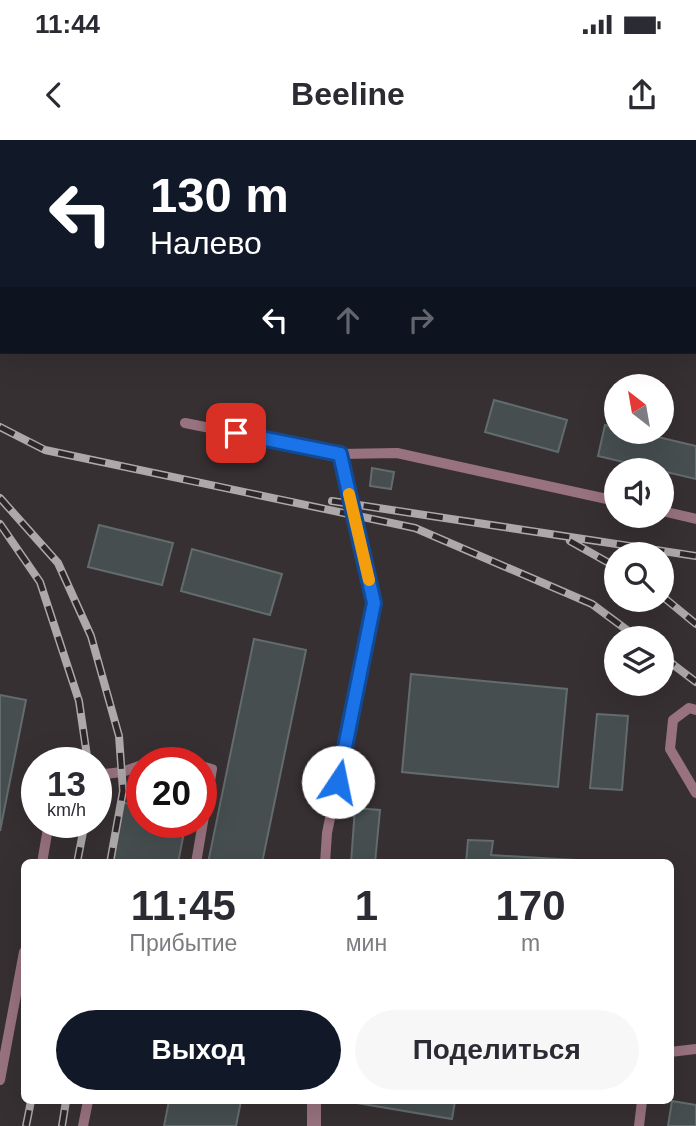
<!DOCTYPE html>
<html lang="ru">
<meta charset="utf-8">
<style>
body{margin:0;font-family:Arial,sans-serif;background:#f7f7f7;color:#2b2b33;height:100vh;display:flex;flex-direction:column;font-size:26px;white-space:nowrap}
*{box-sizing:border-box;margin:0}
p{font-size:23px;color:#7c7c81}
.icon{flex:none;width:38px;height:38px;fill:none;stroke:currentColor;stroke-width:2;stroke-linecap:round;stroke-linejoin:round}
.map{position:relative;flex:1;overflow:hidden}
.details{position:absolute;left:21px;top:719px;width:653px;height:245px;display:flex;flex-direction:column;background:#fff;border-radius:10px;box-shadow:0 7px 28px #0002}
.details>*{flex:none}
.guide{position:absolute;left:0px;top:0px;width:696px;height:214px;box-shadow:0 7px 28px #0002;background:#111827;color:#fff;overflow:hidden}
.needle{width:46px;rotate:329deg}
.tools{position:absolute;left:604px;top:234px;display:grid;gap:14px}
.tools a{display:grid;place-items:center;width:70px;height:70px;border-radius:50%;background:#fff;box-shadow:0 7px 28px #0002;font-size:35px}
.speed{position:absolute;left:21px;top:607px;display:flex;gap:14px;font-size:35px;font-weight:700;text-align:center}
.speed>*{display:grid;place-content:center;width:91px;height:91px;border-radius:50%;background:#fff;box-shadow:0 7px 28px #0002;line-height:1}
.speed small{font-size:18px;font-weight:400}
.speed .limit{border:10px solid #d22;background:#fff;color:#111}
.pin{position:absolute;display:grid;place-items:center;width:60px;height:60px;color:#fff;margin:-30px;border-radius:14px;box-shadow:0 4px 10px #0006}
.me{position:absolute;width:77px;margin:-38px;rotate:11deg;stroke-linejoin:round;filter:drop-shadow(0 0 5px #0008)}
.turn{display:flex;align-items:center;gap:24px;height:147px;padding:0 35px;font-size:32px}
.turn .icon{width:91px;height:91px;stroke-width:2.5}
.turn b{display:block;font-size:49px;line-height:60px}
.lanes{display:flex;align-items:center;height:66px;padding:0 35px;background:#0003;justify-content:center;gap:35px;direction:ltr}
.lanes .off{opacity:.35}
.eta{display:flex;justify-content:space-evenly;align-items:center;height:119px;text-align:center}
.eta b{font-size:42px;font-weight:600;line-height:49px}
.action{display:flex;gap:14px;margin-top:auto;padding:14px 35px}
.action a{flex:1;height:80px;border-radius:42px;background:#111827;color:#fff;font-size:28px;font-weight:600;line-height:80px;text-align:center}
.action a+a{background:#f7f7f7;color:#2b2b33}
.status{display:flex;justify-content:space-between;align-items:center;height:49px;padding:0 35px;background:#fff;direction:ltr}
.status svg{height:19px;fill:currentColor}
header{display:flex;justify-content:space-between;align-items:center;height:91px;padding:0 35px;background:#fff;font-size:32px;font-weight:600}
.map>svg:first-child{display:block}
.building{fill:#464e4f;stroke:#636c6c;stroke-width:2}
.lines{fill:none;stroke-linecap:round;stroke-linejoin:round}
.path{stroke:#938d8f;stroke-width:2.5;stroke-dasharray:2 5;stroke-linecap:butt}
.lane{stroke:#98727f;stroke-width:10}
.street{stroke:#98727f;stroke-width:14}
.rail-casing{stroke:#ada8aa;stroke-width:8}
.rail{stroke:#2d2729;stroke-width:5;stroke-dasharray:16;stroke-linecap:butt}
.route-casing{stroke:#114b97;stroke-width:18}
.route{stroke:#1a73e8;stroke-width:12}
.slow{stroke:#f59e0b;stroke-width:12}
</style>
<div class="status"><b>11:44</b><svg viewBox="0 0 49 12"><path d="M0 12V9h3v3zM5 12V6h3v6zM10 12V3h3v9zM15 12V0h3v12zM26 1h20v11H26zM47 4h2v5h-2z"/></svg></div>
<header><svg class="icon" aria-label="back" viewBox="0 0 24 24"><path d="M15 5l-7 7 7 7"/></svg>Beeline<svg class="icon" aria-label="share" viewBox="0 0 24 24"><path d="M12 15V3M7 8l5-5 5 5M5 13v7h14v-7"/></svg></header>
<div class="map">
<svg width="696" height="986" viewBox="0 0 696 986">
<rect width="100%" height="100%" fill="#373033"/>
<path class="building" d="M494 260 567 280 558 312 485 292Z
M605 285 616 287V292H637L696 306V339L598 316Z
M372 328 394 332 391 349 370 346Z
M99 385 173 403 162 445 88 427Z
M192 409 282 434 270 475 181 451Z
M254 499 306 510 262 723H208Z
M411 534 567 549 558 647 402 632Z
M0 555 26 560 0 691Z
M597 574 628 576 622 650 590 648Z
M120 662 142 666V682H186L178 723H108Z
M355 668 380 670 375 723H351Z
M468 700 493 701 491 715 574 720 573 723H466Z
M169 961H241L236 986H164Z
M345 961H455L452 979Z
M672 961 696 965V986H668Z"/>
<g class="lines">
<path class="path" d="M539 0 540 2
M695 55 696 56"/>
<path class="lane" d="M185 283 340 314 374 463 327 693 325 723
M340 314 397 313 616 361
M662 371 696 379
M696 570 689 568 673 580 670 609 696 653
M144 623 161 614 192 623
M96 635 122 632 142 625
M42 723 49 682
M196 723 212 629 201 626
M670 912 696 909
M0 940 24 812
M83 986 88 961
M639 986 642 961"/>
<path class="street" d="M314 961V986"/>
<g class="rail-casing">
<path id="rail" d="M0 287 45 310 415 388 592 464 639 499
M0 358 58 423 91 496 119 596 123 651 110 723
M332 361 696 416
M0 384 40 442 79 561 88 623
M570 401 616 427
M662 456 696 484
M662 516 696 542
M77 723 85 682
M26 986 31 961
M62 986 66 961"/>
</g>
<use href="#rail" class="rail"/>
</g>
<g class="lines">
<g class="route-casing">
<path id="route" d="M236 293 340 314 374 463 338 642"/>
</g>
<use href="#route" class="route"/>
<path class="slow" d="M349 354 369 440"/>
</g>
</svg>
<div class="tools">
<a><svg class="needle" viewBox="-14 -14 28 28"><path d="M0-13l5 13h-10z" fill="#e53935"/><path d="M0 13l5-13h-10z" fill="#7c7c81"/></svg></a>
<a><svg class="icon" aria-label="sound" viewBox="0 0 24 24"><path d="M4 9h4l5-4v14l-5-4H4zM17 9q2 3 0 6"/></svg></a>
<a><svg class="icon" aria-label="search" viewBox="0 0 24 24"><circle cx="10" cy="10" r="6"/><path d="M15 15l6 6"/></svg></a>
<a><svg class="icon" aria-label="layers" viewBox="0 0 24 24"><path d="M12 4l9 5-9 5-9-5zM3 14l9 5 9-5"/></svg></a>
</div>
<div class="speed"><div>13<small>km/h</small></div><div class="limit">20</div></div>
<div class="pin" style="left:236px;top:293px;background:#d93025"><svg class="icon" aria-label="arrive" viewBox="0 0 24 24"><path d="M6 21V4h12l-3 4 3 4H6"/></svg></div>
<svg class="me" style="left:338px;top:642px" viewBox="-20 -20 40 40"><circle r="19" fill="#fff"/><path d="M0-13L10 11 0 6-10 11z" fill="#1a73e8"/></svg>
<div class="guide">
<div class="turn"><svg class="icon" aria-label="left" viewBox="0 0 24 24"><path d="M17 20v-9H6M10 6l-5 5 5 5"/></svg><div><b>130 m</b>Налево</div></div>
<div class="lanes"><svg class="icon" aria-label="left" viewBox="0 0 24 24"><path d="M17 20v-9H6M10 6l-5 5 5 5"/></svg><svg class="icon off" aria-label="ahead" viewBox="0 0 24 24"><path d="M12 20V5M6 11l6-6 6 6"/></svg><svg class="icon off" aria-label="right" viewBox="0 0 24 24"><path d="M7 20v-9h11M14 6l5 5-5 5"/></svg></div>
</div>
<section class="details">
<div class="eta">
<div><b>11:45</b><p>Прибытие</p></div>
<div><b>1</b><p>мин</p></div>
<div><b>170</b><p>m</p></div>
</div>
<div class="action"><a>Выход</a><a>Поделиться</a></div>
</section>
</div>
